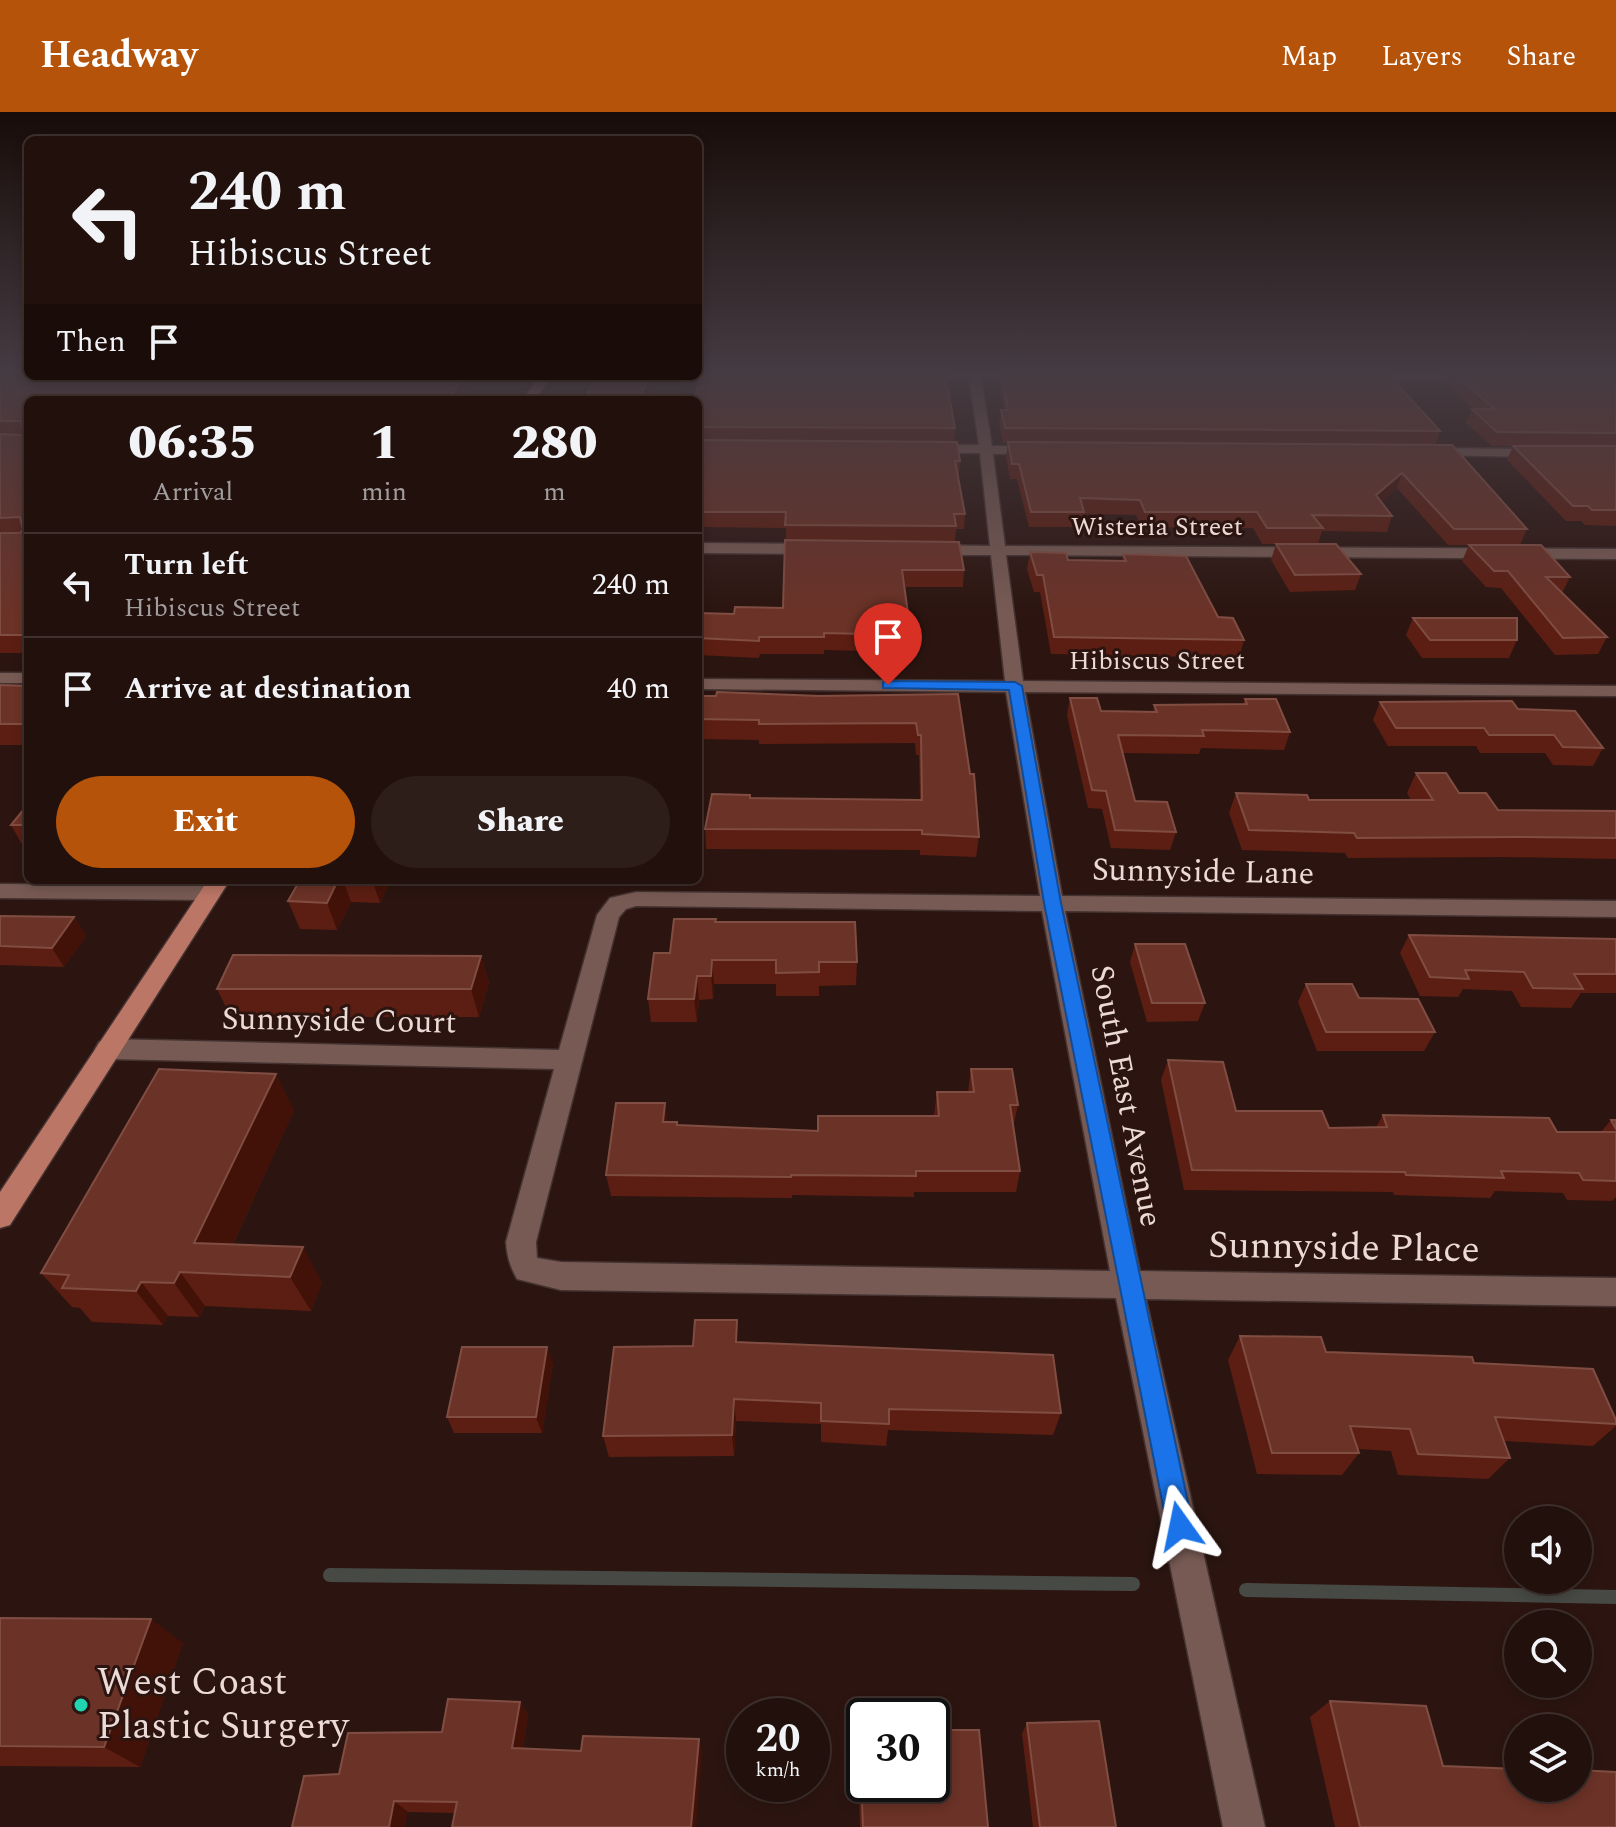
<!DOCTYPE html>
<style>
body{margin:0;font-family:Spectral,serif;background:#2d1e1a;color:#f1f3f6;height:100vh;display:flex;flex-direction:column;font-size:30px;white-space:nowrap}
*{box-sizing:border-box;margin:0}
p{font-size:26px;color:#a29d9d}
.icon{flex:none;width:44px;height:44px;fill:none;stroke:currentColor;stroke-width:2;stroke-linecap:round;stroke-linejoin:round}
.map{position:relative;flex:1;overflow:hidden}
.sheet{position:absolute;left:24px;top:284px;width:678px;height:488px;display:flex;flex-direction:column;background:#21100c;border-radius:12px;box-shadow:0 4px 12px #0003,0 0 0 2px #3e302d}
.sheet>*{flex:none}
.banner{position:absolute;left:24px;top:24px;width:678px;height:244px;border-radius:12px;box-shadow:0 4px 12px #0003,0 0 0 2px #3e302d;background:#21100c;color:#f1f3f6;overflow:hidden}
.buttons{position:absolute;left:1504px;top:1394px;display:grid;gap:16px}
.buttons a{display:grid;place-items:center;width:88px;height:88px;border-radius:50%;background:#21100c;box-shadow:0 4px 12px #0003,0 0 0 2px #3e302d;font-size:40px}
.speed{position:absolute;left:726px;top:1586px;display:flex;gap:16px;font-size:40px;font-weight:700;text-align:center}
.speed>*{display:grid;place-content:center;width:104px;height:104px;border-radius:50%;background:#21100c;box-shadow:0 4px 12px #0003,0 0 0 2px #3e302d;line-height:1}
.speed small{font-size:20px;font-weight:400}
.speed .limit{border:4px solid #111;border-radius:12px;background:#fff;color:#111}
.pin{position:absolute;display:grid;place-items:center;width:68px;height:68px;color:#fff;margin:-82px -34px;border-radius:50% 50% 50% 0;rotate:-45deg;box-shadow:0 0 8px #0007}
.pin .icon{rotate:45deg}
.me{position:absolute;width:88px;margin:-44px;rotate:348deg;stroke-linejoin:round;filter:drop-shadow(0 0 6px #0008)}
.turn{display:flex;align-items:center;gap:28px;height:168px;padding:0 32px;font-size:36px}
.turn .icon{width:104px;height:104px;stroke-width:2.5}
.turn b{display:block;font-size:56px;line-height:68px}
.then{display:flex;align-items:center;height:76px;padding:0 32px;background:#0003;gap:16px;font-size:30px}
.eta{display:flex;justify-content:space-evenly;align-items:center;height:136px;text-align:center}
.eta b{font-size:48px;font-weight:800;line-height:56px}
.button{display:flex;gap:16px;margin-top:auto;padding:16px 32px}
.button a{flex:1;height:92px;border-radius:48px;background:#b45309;color:#fff;font-size:32px;font-weight:800;line-height:92px;text-align:center}
.button a+a{background:#2d1e1a;color:#f1f3f6}
ul{padding:0;list-style:none}
li{display:flex;align-items:center;gap:24px;height:104px;padding:0 32px;border-top:2px solid #3e302d}
li div{flex:1}
li b{display:block;font-size:30px}
li em{font-style:normal}
header{display:flex;align-items:center;gap:48px;box-sizing:border-box;height:112px;padding:0 40px;background:#b45309;color:#fff}
header strong{font-size:38px}
nav{display:flex;gap:44px;margin-inline-start:auto;font-size:28px}
.map>svg:first-child{display:block}
.lines{fill:none;stroke-linecap:round;stroke-linejoin:round}
.stream{stroke:#474945;stroke-width:14}
.minor-casing{stroke:#433230;stroke-width:3}
.major-casing{stroke:#433230;stroke-width:3}
.minor{fill:#775a53;fill-rule:evenodd}
.major{fill:#bb7666;fill-rule:evenodd}
.wall{fill:#5c1e12}
.shaded-wall{fill:#421208}
.building{fill:#6b3227;stroke:#804d42;stroke-width:2}
.route{fill:#1a73e8;stroke:#114b97;stroke-width:2}
.poi-dot{fill:#20d5b0;stroke:#2c1510;stroke-width:3}
.labels{text-anchor:middle;dominant-baseline:central;stroke-width:6;stroke-linejoin:round;paint-order:stroke}
.far-street-label{font-size:26px;fill:#ecdad6;stroke:#2c1510}
.street-label{font-size:32px;fill:#ecdad6;stroke:#2c1510}
.near-street-label{font-size:38px;fill:#ecdad6;stroke:#2c1510}
.near-poi-label{font-size:38px;fill:#ecdad6;stroke:#2c1510;text-anchor:start}
</style>
<header>
<strong>Headway</strong>
<nav><a>Map</a><a>Layers</a><a>Share</a></nav>
</header>
<div class="map">
<svg width="1616" height="1715" viewBox="0 0 1616 1715">
<rect width="100%" height="100%" fill="#2c1510"/>
<g class="lines">
<path class="stream" d="M330 1463 1133 1472
M1246 1478 1616 1485"/>
<g class="minor-casing">
<path id="minor" d="M907 261 1049 262 1043 266H981L992 334H1040L1047 338 1040 342H993L1005 434 1616 437V447L1006 443 1023 569 1616 574V584L1025 580 1062 784 1616 789V805L1065 799 1140 1159 1616 1166V1194L1146 1187 1265 1715H1223L1116 1186 561 1178 517 1167C510 1154 507 1145 506 1130L554 957 108 947 99 944 95 937 99 930 108 927 559 938 597 803 610 786 636 780 1040 784 1006 580 698 577V567L1005 569 991 443H928L920 438 928 433 990 434 980 341H928L921 337 928 333H979L969 266H912ZM636 794 1042 799 1110 1159 561 1150 537 1146 536 1130 619 805 626 797Z
M1479 261 1485 265 1483 268H1360L1354 264 1359 261Z
M1428 336 1540 337 1547 341 1540 345 1423 343 1421 340Z
M698 431 816 432 824 437 816 442 698 441Z
M0 561H28V571H0Z
M0 772 210 774 218 776 221 781 218 786 210 788 0 786Z"/>
</g>
<g class="major-casing">
<path id="major" d="M539 264H551L535 288H523Z
M208 768H230L10 1113 0 1116V1080Z"/>
</g>
<use href="#minor" class="minor"/>
<use href="#major" class="major"/>
</g>
<path class="wall" d="M0 261 28 264H474L460 288H28V541H0Z
M1011 261H1291L1350 262V261H1387L1440 319 1435 333 1527 417 1520 433 1570 465 1562 481 1607 525 1598 542 1555 543 1501 476 1486 475 1462 449 1469 433H1448L1397 376 1381 390 1392 404 1387 420 1322 419 1318 432 1361 462 1355 478 1290 480 1271 448 1276 432H1262L1253 416 1142 415 1136 403 1084 402 1081 415H1029L1017 367H1010L1006 345 1008 331H1003L999 312 1001 298H1004L999 277 1001 263H1011Z
M1447 261H1616V414L1585 413 1581 409H1566L1507 348 1513 334H1492L1466 311 1472 297H1473L1444 271Z
M698 288 955 316 954 330 960 349 959 364H958L965 402 964 417H956L955 430 964 458 963 475H904L911 523 909 540 824 538V542H760L759 546 698 543V501L734 502 783 496 786 428V416L700 415 698 427Z
M1030 440 1068 448 1122 449 1123 442 1218 505 1244 528 1239 546 1051 542 1040 480H1034L1027 457Z
M1413 506 1517 528 1509 546H1422L1406 523Z
M0 573 28 574V633H0Z
M958 582 979 725 976 745 920 743V738L706 737 705 717 750 686 920 688 919 643H916L915 631 759 632V628L698 627V584Z
M1070 586 1101 599 1153 600 1154 593 1243 592 1245 587 1290 620 1284 638 1201 636 1199 642 1123 641 1135 689 1176 720 1170 738 1111 736 1102 697 1088 696 1067 603Z
M1380 590 1518 597 1603 636 1593 654 1553 653 1545 641H1480L1476 634H1388L1373 608Z
M1416 661 1498 698 1616 699V747L1504 745 1348 746 1345 741 1242 738 1229 701 1236 681 1309 688H1411L1407 681Z
M28 692V741H27L11 713Z
M300 768H391L380 791 351 790 337 818 300 817 288 789Z
M0 804 74 805 86 824 64 855 0 853Z
M716 810 857 850 856 873 819 874V884H776V872H714L713 887 699 888 697 910H651L648 887Z
M1409 823 1616 827V881H1581L1571 896 1521 895 1512 879 1463 877 1458 885 1420 884 1400 841Z
M1135 832 1205 891 1198 909 1147 910 1130 850Z
M481 844 489 871 479 905H231L217 877Z
M1306 872 1359 886 1435 920 1424 939H1317L1298 890Z
M1168 948 1236 999 1329 1016 1376 1015 1383 1003 1557 1020H1601L1611 1008H1616V1085L1612 1089 1567 1088 1563 1081 1495 1079 1490 1086 1394 1083 1393 1080 1184 1078 1161 968Z
M971 957 1018 993 1013 1015 1020 1059 1016 1080H914V1085L792 1083V1086L611 1084 606 1063 668 1010 678 1013 818 1019 934 1004 937 980H968Z
M294 998 233 1132 322 1170 311 1199 205 1194 199 1205 168 1204 163 1213 92 1210 80 1196 72 1195 41 1161Z
M1240 1224 1326 1240 1474 1251 1616 1308V1314L1593 1334 1504 1329 1510 1346 1488 1367 1398 1363 1391 1339 1358 1337 1359 1341 1342 1363 1257 1362 1228 1248Z
M739 1230 1061 1301 1053 1323 888 1318 886 1334 821 1330V1312L736 1309 734 1344 609 1345 603 1324 693 1234Z
M553 1251 542 1321H454L447 1305Z
M0 1506 183 1531 140 1655 0 1654Z
M1330 1589 1443 1654 1616 1715H1335L1310 1605Z
M520 1590 528 1603 523 1636 581 1639H702L455 1701 408 1700 339 1662 442 1620Z
M1027 1611 1116 1715H1033L1022 1622Z
M860 1643 988 1715H860L858 1658Z"/>
<path class="shaded-wall" d="M463 264H474L460 288H449Z
M650 264H655L656 273 648 288H638Z
M1402 361 1397 376 1370 399 1376 383Z
M699 400 700 415 698 427V405Z
M338 768H343L351 790 337 818 327 791Z
M372 768H391L380 791Z
M74 805 86 824 64 855 52 836Z
M481 844 489 871 479 905 471 877Z
M712 848 714 872 713 887 711 864Z
M697 864 699 888 697 910 694 887Z
M276 962 294 998 219 1162 194 1131Z
M665 991 668 1012 663 1010Z
M303 1135 322 1170 311 1199 290 1165Z
M180 1160 205 1194 199 1205 174 1171Z
M141 1170 168 1204 163 1213 136 1179Z
M547 1235 553 1251 542 1321 536 1305Z
M734 1287 736 1309 734 1344 732 1323Z
M151 1507 183 1531 140 1655 104 1635Z
M520 1590 528 1603 521 1648 512 1636Z
M699 1627 702 1639 696 1715H691Z
M394 1689 408 1700 405 1715H389Z"/>
<path class="building" d="M0 261H28V264H463L449 287 432 288H28V523H0V421H20L23 418 20 405 0 406V322L21 323 24 320 21 309H0Z
M701 261H945L955 316 698 315V288H694Z
M1014 261H1291L1357 263 1355 261H1387L1440 319 1005 316 1001 298H1008L1001 263H1015Z
M1452 261H1616V321L1497 320 1472 297H1495Z
M597 264H650L638 288H584Z
M698 328 957 330 960 349H955L965 402H954L956 414 785 413 786 400H699L698 405Z
M1008 330 1452 333 1527 417H1454L1402 361 1376 383 1392 404 1312 403 1323 416H1267L1257 400H1145L1140 388 1080 386 1084 400H1031L1019 352H1012Z
M1513 334H1616V398H1592L1588 394H1573Z
M785 428 959 430 964 458H902L911 523 824 521V525H759V529L698 526V501L734 502 735 495 783 496Z
M1276 432H1336L1361 462 1295 463Z
M1469 433H1541L1570 465H1546L1607 525 1563 526 1508 459H1494Z
M1030 440 1066 441 1068 448 1126 449 1123 442 1186 444 1218 505 1233 506 1244 528 1054 525 1043 463H1037Z
M1413 506H1517V528H1430Z
M0 573 28 574V612H0Z
M717 580 819 584 958 582 970 662H974L979 725 922 722V718L705 717 712 682 750 683V686L922 688 921 623H918L916 611 759 612V608L698 607V584H716Z
M1070 586H1097L1101 599 1157 600 1154 593 1247 592 1245 587H1276L1290 620 1202 618 1204 624 1118 623 1135 689 1167 690 1176 720 1115 718 1106 679 1092 678Z
M1512 589 1518 597 1575 599 1603 636 1563 635 1554 623H1489L1484 616H1396L1380 590Z
M1416 661H1446L1459 681H1486L1498 698 1616 699V726L1515 725 1357 726 1354 721 1249 718 1236 681 1307 683 1309 688H1433Z
M28 692V713H11Z
M300 768H338L327 791 288 789Z
M0 804 74 805 52 836 0 834Z
M674 807H716L715 810H855L857 850H819V860L776 861V848H712L711 864H697L694 887H648L654 841H670Z
M1409 823 1616 827V862H1574L1583 877 1533 876 1524 860 1465 858 1469 867 1430 865Z
M1135 832H1185L1205 891H1152Z
M233 843 481 844 471 877H217Z
M1306 872H1352L1359 886 1418 887 1435 920H1326Z
M1168 948 1223 950 1236 999H1322L1329 1016 1387 1015 1383 1003 1549 1006 1557 1020H1616V1069L1583 1068 1579 1061 1501 1059 1504 1066 1406 1063 1405 1060 1192 1058Z
M159 957 276 962 194 1131 303 1135 290 1165 180 1160 174 1171 141 1170 136 1179 62 1176 69 1163 41 1161Z
M971 957H1012L1018 993H1010L1020 1059H916V1064L791 1063V1065L606 1063 616 991H665L663 1010H677V1013L818 1019V1004H939L937 980H974Z
M1611 1008H1616V1017Z
M695 1208H737L736 1230 1053 1243 1061 1301 889 1297V1312L821 1309V1291L734 1287 732 1323 603 1324 614 1235 693 1234Z
M1240 1224 1321 1225 1326 1240 1472 1245 1474 1251 1593 1257 1616 1308V1312L1495 1305 1510 1346 1418 1342 1410 1317 1350 1314 1359 1341H1272Z
M462 1235H547L536 1305H447Z
M0 1506 151 1507 104 1635 0 1634Z
M448 1587 520 1590 512 1636 581 1639 583 1624 699 1627 691 1715H452L457 1690 394 1689 389 1715H292L304 1664 339 1662 348 1621 442 1620Z
M1330 1589 1426 1594 1443 1654 1518 1657V1676H1578V1658L1616 1660V1715H1360Z
M1099 1609 1116 1715H1040L1027 1611Z
M932 1618H979L988 1715H863L860 1643H864V1672H932Z"/>
<linearGradient id="sky" x2="0" y2="1"><stop stop-color="#180c09"/><stop offset="0.52" stop-color="#453b42"/><stop offset="1" stop-color="#453b42" stop-opacity="0"/></linearGradient>
<rect width="1616" height="501" fill="url(#sky)"/>
<path class="route" d="M888 569 1015 570 1022 574 1061 791 1193 1414 1190 1424 1180 1428 1170 1424 1167 1414 1044 791 1009 578 883 576V570Z"/>
<circle class="poi-dot" cx="81" cy="1593" r="8"/>
<g class="labels">
<g class="far-street-label">
<text x="1157" y="415">Wisteria Street</text>
<text x="1157" y="549">Hibiscus Street</text>
</g>
<g class="street-label">
<text transform="translate(1203 760) rotate(1)">Sunnyside Lane</text>
<text transform="translate(339 909) rotate(1)">Sunnyside Court</text>
<text transform="translate(1126 984) rotate(79)">South East Avenue</text>
</g>
<g class="near-street-label">
<text transform="translate(1344 1136) rotate(1)">Sunnyside Place</text>
</g>
<g class="near-poi-label">
<text x="97" y="1571">West Coast<tspan x="97" dy="44">Plastic Surgery</tspan></text>
</g>
</g>
</svg>
<div class="buttons">
<a><svg class="icon" aria-label="sound" viewBox="0 0 24 24"><path d="M4 9h4l5-4v14l-5-4H4zM17 9q2 3 0 6"/></svg></a>
<a><svg class="icon" aria-label="search" viewBox="0 0 24 24"><circle cx="10" cy="10" r="6"/><path d="M15 15l6 6"/></svg></a>
<a><svg class="icon" aria-label="layers" viewBox="0 0 24 24"><path d="M12 4l9 5-9 5-9-5zM3 14l9 5 9-5"/></svg></a>
</div>
<div class="speed"><div>20<small>km/h</small></div><div class="limit">30</div></div>
<div class="pin" style="left:888px;top:573px;background:#d93025"><svg class="icon" aria-label="arrive" viewBox="0 0 24 24"><path d="M6 21V4h12l-3 4 3 4H6"/></svg></div>
<svg class="me" style="left:1180px;top:1414px" viewBox="-20 -20 40 40"><path d="M0-17L14 15 0 8-14 15z" fill="#1a73e8" stroke="#fff" stroke-width="4"/></svg>
<div class="banner">
<div class="turn"><svg class="icon" aria-label="left" viewBox="0 0 24 24"><path d="M17 20v-9H6M10 6l-5 5 5 5"/></svg><div><b>240 m</b>Hibiscus Street</div></div>
<div class="then">Then<svg class="icon" aria-label="arrive" viewBox="0 0 24 24"><path d="M6 21V4h12l-3 4 3 4H6"/></svg></div>
</div>
<section class="sheet">
<div class="eta">
<div><b>06:35</b><p>Arrival</p></div>
<div><b>1</b><p>min</p></div>
<div><b>280</b><p>m</p></div>
</div>
<ul>
<li><svg class="icon" aria-label="left" viewBox="0 0 24 24"><path d="M17 20v-9H6M10 6l-5 5 5 5"/></svg><div><b>Turn left</b><p>Hibiscus Street</p></div><em>240 m</em></li>
<li><svg class="icon" aria-label="arrive" viewBox="0 0 24 24"><path d="M6 21V4h12l-3 4 3 4H6"/></svg><div><b>Arrive at destination</b></div><em>40 m</em></li>
</ul>
<div class="button"><a>Exit</a><a>Share</a></div>
</section>
</div>
